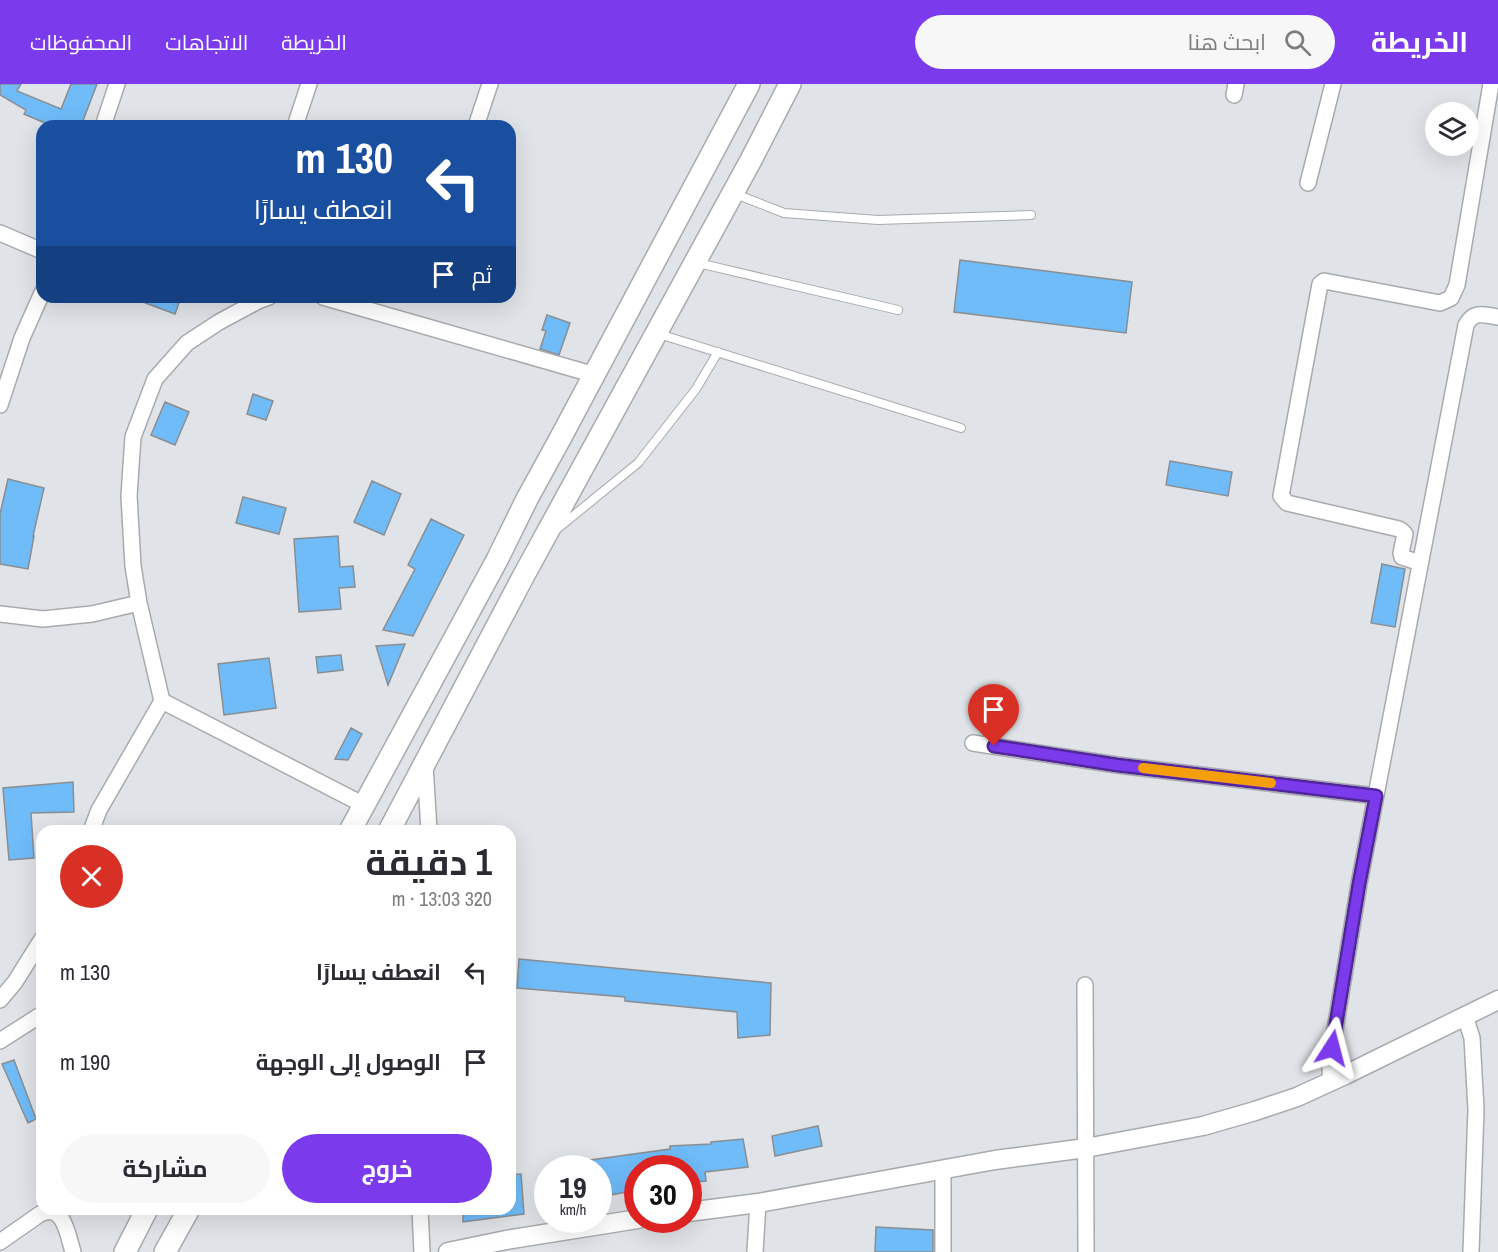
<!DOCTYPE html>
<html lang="ar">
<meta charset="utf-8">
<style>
body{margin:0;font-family:"Archivo Narrow",Cairo,sans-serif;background:#f7f7f7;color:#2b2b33;direction:rtl;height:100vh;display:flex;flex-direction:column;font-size:22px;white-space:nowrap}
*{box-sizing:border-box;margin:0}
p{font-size:20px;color:#7c7c81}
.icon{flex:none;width:33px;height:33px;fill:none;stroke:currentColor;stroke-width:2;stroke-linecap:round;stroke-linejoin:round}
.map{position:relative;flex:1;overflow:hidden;direction:ltr}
.side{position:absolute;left:36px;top:741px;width:480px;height:390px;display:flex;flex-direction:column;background:#fff;border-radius:18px;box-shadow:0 6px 24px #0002;direction:rtl}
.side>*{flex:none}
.hud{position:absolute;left:36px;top:36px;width:480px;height:183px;border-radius:18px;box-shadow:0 6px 24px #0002;direction:rtl;background:#1a4fa0;color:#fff;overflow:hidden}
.tools{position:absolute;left:1425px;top:18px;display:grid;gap:12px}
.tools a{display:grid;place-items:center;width:54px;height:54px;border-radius:50%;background:#fff;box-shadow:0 6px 24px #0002;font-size:30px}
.speed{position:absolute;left:534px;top:1071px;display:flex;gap:12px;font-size:30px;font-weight:700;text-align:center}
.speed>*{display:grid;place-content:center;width:78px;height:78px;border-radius:50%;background:#fff;box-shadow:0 6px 24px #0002;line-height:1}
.speed small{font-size:15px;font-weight:400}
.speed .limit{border:9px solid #d22;background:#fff;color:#111}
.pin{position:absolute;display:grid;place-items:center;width:51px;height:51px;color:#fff;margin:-62px -26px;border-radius:50% 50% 50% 0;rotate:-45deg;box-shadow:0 0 6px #0007}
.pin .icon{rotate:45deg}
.me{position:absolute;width:66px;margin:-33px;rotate:9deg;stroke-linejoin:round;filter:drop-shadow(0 0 4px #0008)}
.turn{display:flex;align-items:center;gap:21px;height:126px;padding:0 24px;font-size:27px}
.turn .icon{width:78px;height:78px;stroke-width:2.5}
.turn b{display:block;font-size:42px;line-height:51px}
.then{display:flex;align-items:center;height:57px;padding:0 24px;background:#0003;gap:12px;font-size:22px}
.round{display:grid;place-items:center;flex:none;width:63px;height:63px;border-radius:32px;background:#f7f7f7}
.summary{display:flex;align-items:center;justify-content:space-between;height:102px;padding:0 24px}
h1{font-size:36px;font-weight:700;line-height:45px}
.action{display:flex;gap:12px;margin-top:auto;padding:12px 24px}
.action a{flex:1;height:69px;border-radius:36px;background:#7c3aed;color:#fff;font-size:24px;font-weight:700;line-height:69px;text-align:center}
.action a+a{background:#f7f7f7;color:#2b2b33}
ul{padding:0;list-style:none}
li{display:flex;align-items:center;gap:18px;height:90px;padding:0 24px}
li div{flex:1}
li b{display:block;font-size:22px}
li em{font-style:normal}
header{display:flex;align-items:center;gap:36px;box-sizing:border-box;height:84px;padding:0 30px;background:#7c3aed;color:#fff}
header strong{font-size:28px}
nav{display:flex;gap:33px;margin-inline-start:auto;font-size:21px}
.search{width:420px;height:54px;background:#f7f7f7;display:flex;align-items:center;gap:15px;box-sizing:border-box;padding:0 21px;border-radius:33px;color:#7c7c81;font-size:22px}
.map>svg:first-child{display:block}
.building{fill:#6fbcf9;stroke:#8b8e91;stroke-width:1.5}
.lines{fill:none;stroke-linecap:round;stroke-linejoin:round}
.service-casing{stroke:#a8abae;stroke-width:10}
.minor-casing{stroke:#a8abae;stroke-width:18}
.tertiary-casing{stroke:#a8abae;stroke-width:21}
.secondary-casing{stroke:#a8abae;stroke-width:24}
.service{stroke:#fff;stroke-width:8}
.minor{stroke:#fff;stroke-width:15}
.tertiary{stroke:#fff;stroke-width:18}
.secondary{stroke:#fff;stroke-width:21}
.route-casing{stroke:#51269a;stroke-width:15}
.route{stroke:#7c3aed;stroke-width:10}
.slow{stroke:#f59e0b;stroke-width:10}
</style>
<header>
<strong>الخريطة</strong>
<div class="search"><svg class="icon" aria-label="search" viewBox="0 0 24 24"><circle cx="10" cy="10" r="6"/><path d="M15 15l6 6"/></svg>ابحث هنا</div>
<nav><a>الخريطة</a><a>الاتجاهات</a><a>المحفوظات</a></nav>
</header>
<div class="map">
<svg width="1498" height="1168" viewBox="0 0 1498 1168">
<rect width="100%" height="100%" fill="#e0e3e7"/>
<path class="building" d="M0 0H21L17 7 61 25 71 0H97L81 42H52L24 30 26 26 0 11Z
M960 176 1132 198 1126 249 954 228Z
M132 213H181L175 230 132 214Z
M547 231 570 239 559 271 540 265 546 247 542 246Z
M253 310 273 317 266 336 247 330Z
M165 318 189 328 175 361 151 351Z
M1170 377 1232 388 1228 412 1166 401Z
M8 395 44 404 33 452H34L28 485 0 480V430Z
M372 397 401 410 384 451 354 438Z
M243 413 286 424 279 450 236 439Z
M431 435 464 451 413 552 383 546 415 485 408 481Z
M338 452 340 483 353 482 355 503 339 504 341 525 299 528 294 455Z
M1382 480 1405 485 1395 543 1371 539Z
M405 560 388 601 376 562Z
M341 571 343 586 318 589 316 573Z
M269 574 276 624 224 631 218 580Z
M351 644 362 650 348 676 335 675Z
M73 698 74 728 31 729 34 774 9 776 3 704Z
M519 875 771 899 770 951 738 954 737 928 625 917V913L517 904Z
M14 976 36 1035 28 1039 2 980Z
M818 1042 822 1062 775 1072 772 1052Z
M743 1055 748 1083 705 1088 706 1097 688 1099V1084H638V1101L627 1103 628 1108 598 1113V1084H577L576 1078 670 1065V1062L711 1060V1058Z
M521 1090 524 1130 463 1138V1125H510V1091Z
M876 1143 933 1146V1168H875Z"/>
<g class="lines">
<g class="service-casing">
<path id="service" d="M733 109 784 129 878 136 1031 131
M698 179 898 226
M659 250 961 344
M557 445 638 379 696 305 718 268"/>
</g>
<g class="minor-casing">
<path id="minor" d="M1234 11 1236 0
M103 42 117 0
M295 42 309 0
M476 42 490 0
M1308 99 1333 0
M0 149 42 167
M269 213 258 217 219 238 187 259 155 295 133 353 129 412 133 482 139 519 162 617 364 721
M323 213 595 291
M0 321 22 254 42 209
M1420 479 1402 473 1401 469 1405 450 1402 447 1399 445 1287 419 1281 412 1320 200 1324 197 1440 219 1451 214 1457 201 1491 0
M0 530 43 535 92 530 139 519
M973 659 1117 681 1376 712
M425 681 429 747
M91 747 99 726 162 617
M1085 901 1086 1168
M0 916 15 898 42 855
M1465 932 1472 954 1476 1025 1471 1168
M0 957 42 930
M1331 998 1330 986 1332 964 1359 800 1466 241C1474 226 1484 231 1498 233
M943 1085V1168
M420 1125 422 1168
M0 1158 40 1130C64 1118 68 1152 73 1168
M755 1168 758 1119"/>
</g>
<g class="tertiary-casing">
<path id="tertiary" d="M688 1128 758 1119 995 1076 1086 1064 1203 1042 1255 1027 1297 1013 1345 991 1498 916
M448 1168 506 1156 638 1135"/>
</g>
<g class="secondary-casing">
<path id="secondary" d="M350 747 497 476 527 415 561 353 749 0
M389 747 524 491 751 76 790 0
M125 1168 147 1125
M165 1168 189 1125"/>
</g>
<use href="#service" class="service"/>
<use href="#minor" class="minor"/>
<use href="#tertiary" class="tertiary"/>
<use href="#secondary" class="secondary"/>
</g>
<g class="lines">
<g class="route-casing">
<path id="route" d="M994 662 1117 681 1376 712 1359 800 1332 964"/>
</g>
<use href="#route" class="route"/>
<path class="slow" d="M1143 684 1271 699"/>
</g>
</svg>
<div class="tools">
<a><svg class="icon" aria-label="layers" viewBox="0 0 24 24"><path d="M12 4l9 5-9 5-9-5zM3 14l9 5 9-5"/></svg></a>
</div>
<div class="speed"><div>19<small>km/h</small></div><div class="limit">30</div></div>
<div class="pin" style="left:994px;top:662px;background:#d93025"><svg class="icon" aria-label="arrive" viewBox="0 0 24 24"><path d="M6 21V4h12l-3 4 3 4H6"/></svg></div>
<svg class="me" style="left:1332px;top:964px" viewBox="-20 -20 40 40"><path d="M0-17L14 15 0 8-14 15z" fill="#7c3aed" stroke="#fff" stroke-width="4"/></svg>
<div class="hud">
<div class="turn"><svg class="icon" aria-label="left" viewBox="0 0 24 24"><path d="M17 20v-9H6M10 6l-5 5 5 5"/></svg><div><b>130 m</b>انعطف يسارًا</div></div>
<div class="then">ثم<svg class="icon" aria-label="arrive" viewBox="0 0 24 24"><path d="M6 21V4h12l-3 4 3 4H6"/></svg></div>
</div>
<section class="side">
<div class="summary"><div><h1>1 دقيقة</h1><p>320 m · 13:03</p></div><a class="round" style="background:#d93025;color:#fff"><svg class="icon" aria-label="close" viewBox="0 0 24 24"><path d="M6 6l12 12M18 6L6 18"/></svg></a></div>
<ul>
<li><svg class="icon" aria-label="left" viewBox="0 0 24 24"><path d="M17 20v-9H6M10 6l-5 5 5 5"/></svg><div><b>انعطف يسارًا</b></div><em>130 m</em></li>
<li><svg class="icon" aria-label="arrive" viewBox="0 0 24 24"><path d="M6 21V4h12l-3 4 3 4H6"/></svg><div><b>الوصول إلى الوجهة</b></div><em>190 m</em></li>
</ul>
<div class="action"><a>خروج</a><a>مشاركة</a></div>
</section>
</div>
